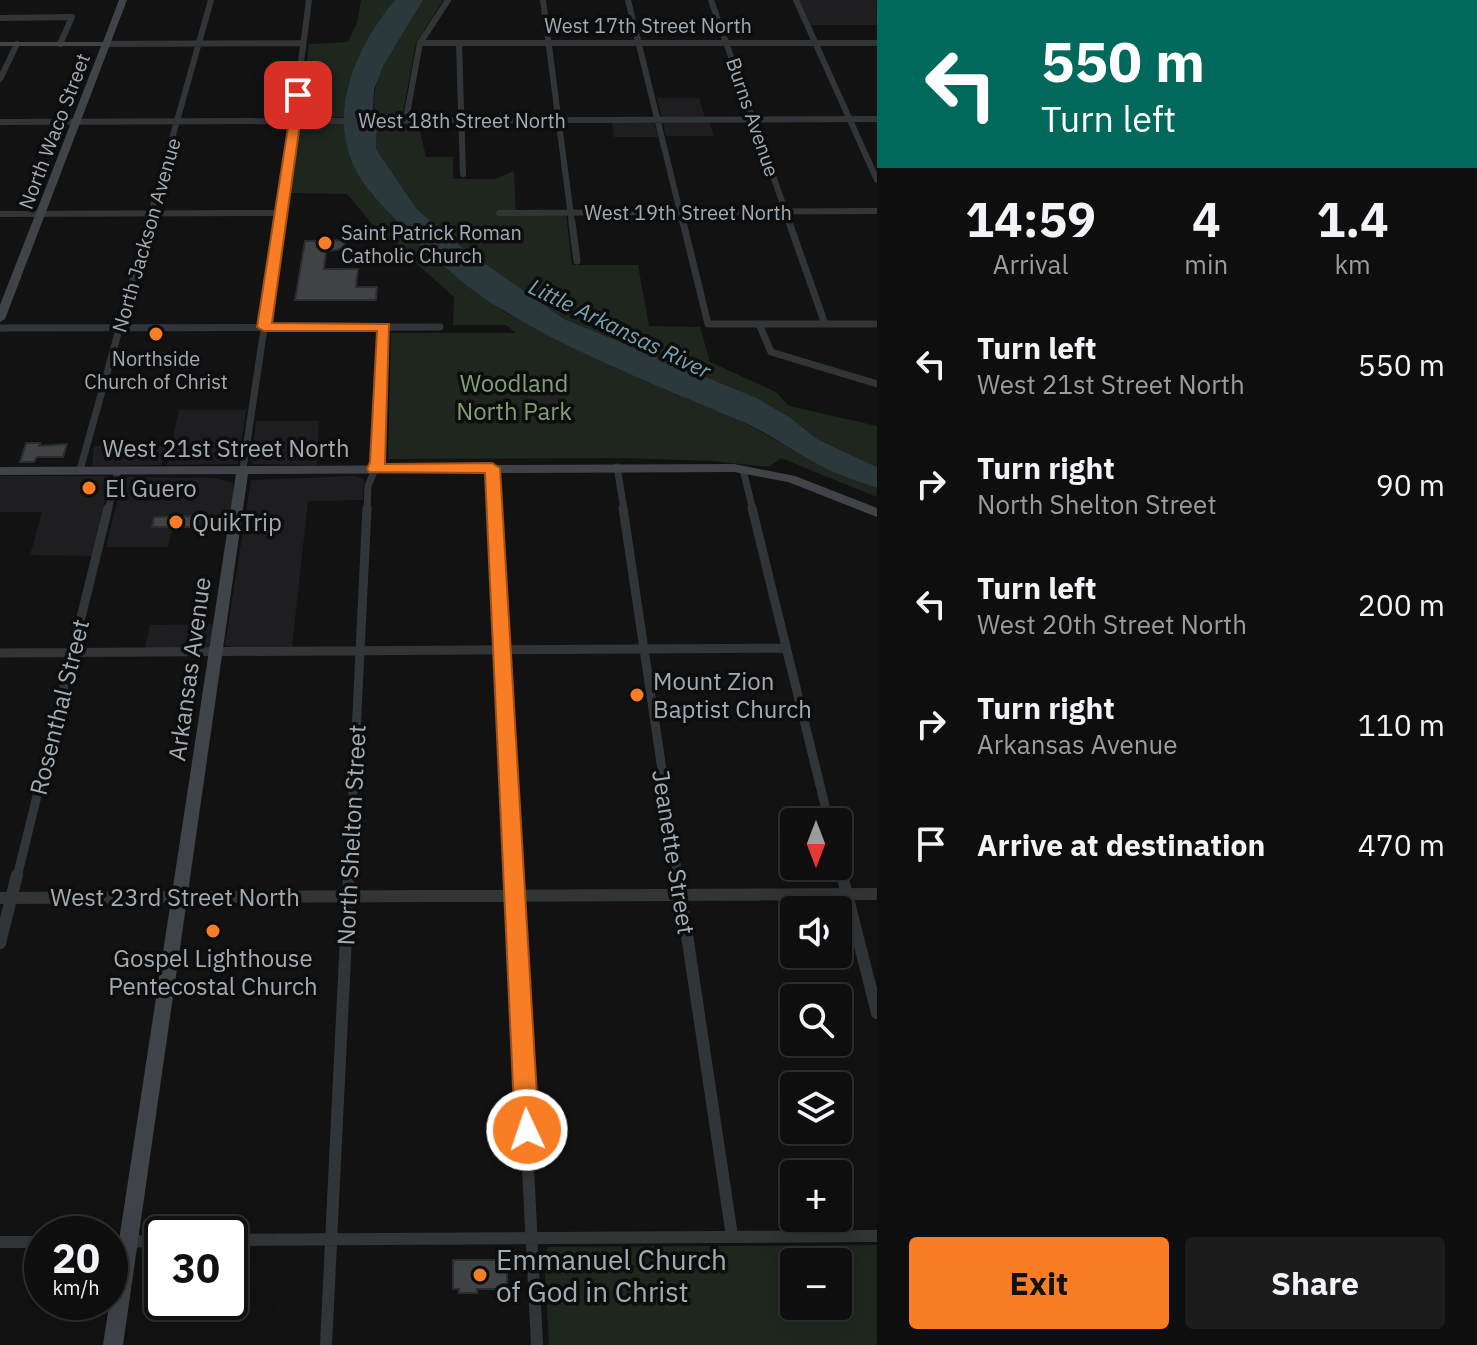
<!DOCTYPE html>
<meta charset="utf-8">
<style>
body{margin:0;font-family:"IBM Plex Sans",sans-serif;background:#1c1c1c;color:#f1f3f6;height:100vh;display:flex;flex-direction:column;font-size:30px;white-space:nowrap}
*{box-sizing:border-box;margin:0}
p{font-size:26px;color:#9b9c9e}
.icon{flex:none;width:44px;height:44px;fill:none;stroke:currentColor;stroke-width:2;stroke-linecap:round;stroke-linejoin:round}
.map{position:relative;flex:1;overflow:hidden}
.side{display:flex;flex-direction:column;background:#0e0e0e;width:600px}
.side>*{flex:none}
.banner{background:#00695c;color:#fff;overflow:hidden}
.needle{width:52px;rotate:180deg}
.fabs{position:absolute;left:780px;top:808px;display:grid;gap:16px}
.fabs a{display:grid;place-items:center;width:72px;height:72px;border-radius:8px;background:#0e0e0e;box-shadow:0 8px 32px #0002,0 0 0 2px #2e2e2e;font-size:40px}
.speed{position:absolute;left:24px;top:1216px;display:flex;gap:16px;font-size:40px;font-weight:700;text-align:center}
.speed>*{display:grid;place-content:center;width:104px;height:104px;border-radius:50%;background:#0e0e0e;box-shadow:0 8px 32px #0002,0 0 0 2px #2e2e2e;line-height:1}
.speed small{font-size:20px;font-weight:400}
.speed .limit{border:4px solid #111;border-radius:12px;background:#fff;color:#111}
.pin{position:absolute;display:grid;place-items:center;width:68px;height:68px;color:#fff;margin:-34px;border-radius:16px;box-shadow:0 4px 12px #0006}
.me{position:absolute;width:88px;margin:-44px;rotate:357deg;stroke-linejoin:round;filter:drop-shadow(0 0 6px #0008)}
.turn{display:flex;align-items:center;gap:28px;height:168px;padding:0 32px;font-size:36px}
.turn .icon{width:104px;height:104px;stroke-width:2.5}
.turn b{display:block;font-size:56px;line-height:68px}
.eta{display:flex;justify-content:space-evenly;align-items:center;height:136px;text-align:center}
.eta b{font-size:48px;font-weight:800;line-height:56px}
.action{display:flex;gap:16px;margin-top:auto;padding:16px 32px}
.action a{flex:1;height:92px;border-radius:8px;background:#f87d25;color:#111;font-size:32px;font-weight:800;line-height:92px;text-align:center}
.action a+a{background:#1c1c1c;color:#f1f3f6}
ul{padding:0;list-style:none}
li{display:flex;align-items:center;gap:24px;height:120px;padding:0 32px}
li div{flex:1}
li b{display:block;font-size:30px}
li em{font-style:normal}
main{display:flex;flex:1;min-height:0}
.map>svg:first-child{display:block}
.built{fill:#1e1e20}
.green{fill:#1e261e;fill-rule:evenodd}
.water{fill:#2b383c}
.building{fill:#404346;stroke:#2b2c2f;stroke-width:2}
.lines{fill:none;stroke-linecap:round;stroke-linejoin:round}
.street-far3{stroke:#323538;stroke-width:6}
.street-far2{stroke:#323538;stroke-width:7}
.street-far1{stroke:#323538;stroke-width:9}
.street{stroke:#323538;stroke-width:12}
.secondary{fill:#404448;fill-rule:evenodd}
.route{fill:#f87d25;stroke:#a15118;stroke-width:2}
.poi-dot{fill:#f87d25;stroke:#0d0d0e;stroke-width:3}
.labels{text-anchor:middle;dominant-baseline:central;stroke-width:7;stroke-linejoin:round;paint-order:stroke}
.far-street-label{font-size:20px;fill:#a2acb4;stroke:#0d0d0e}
.far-poi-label{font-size:20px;fill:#a2acb4;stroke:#0d0d0e;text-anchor:start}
.far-water-label{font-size:22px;font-style:italic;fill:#77a4b1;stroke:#0d0d0e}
.park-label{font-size:24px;fill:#80a078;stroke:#0d0d0e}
.street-label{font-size:24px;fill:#a2acb4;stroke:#0d0d0e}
.poi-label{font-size:24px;fill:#a2acb4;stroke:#0d0d0e;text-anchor:start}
.near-poi-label{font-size:28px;fill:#a2acb4;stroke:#0d0d0e;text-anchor:start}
</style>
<main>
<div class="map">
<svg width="877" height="1345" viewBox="0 0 877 1345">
<rect width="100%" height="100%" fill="#121213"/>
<path class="built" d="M799 0H876L877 25H811Z
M657 98H699L705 118 662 117Z
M612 122 654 123 658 137H614Z
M666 122H709L714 136H666L663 123Z
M179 410H246L238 464 167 465Z
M256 421H319L317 465 253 464 251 460Z
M94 446H166L162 465 92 466Z
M0 476H110L93 556 30 555 42 512H0Z
M353 476 364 479 363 500 308 501 292 647 233 648 225 645 251 480Z
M127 477 215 478 231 482 235 487 229 528H172L168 547H106L122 481Z
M215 624 210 647 145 649 150 625Z"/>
<path class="green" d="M361 0H395C368 33 349 74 346 117L300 118 309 44 348 42 357 23Z
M423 0H443L416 43 402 118 376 119C365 78 401 32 423 0Z
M418 122 426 157H453V179H495L514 171 516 214H566L572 265H638L649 326 700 327 710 362 776 392 789 406 877 426V467L817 439 791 418 757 398 564 319 449 238 416 208 376 149 377 124Z
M300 123 346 124 345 137 371 194 448 269 504 312 614 367 738 419 823 467 877 488V497L781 458 769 467 713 461 624 458 388 459 391 333H516L506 325H453L454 297 374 226 347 194 289 193Z
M877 1245V1345H549L544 1256 548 1247ZM794 1262H838V1306H794Z"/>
<path class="water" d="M395 0H423L383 66 374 90 373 108 377 124 376 149 416 208 449 238 564 319 757 398 791 418 817 439 877 467V488C858 481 838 475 821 466 792 451 766 431 736 419 659 386 578 355 506 312 467 290 431 255 399 223 378 201 356 181 348 150 333 97 362 39 395 0Z"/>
<path class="building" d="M345 240 344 249 326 251 324 269H358L356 287H377L376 300H295L305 241Z
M26 443H40L39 446 67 444 63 457H37L34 462H20Z
M186 516 200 517 198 527H152L154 517Z
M453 1260H507V1289H477V1293H459V1289H453Z"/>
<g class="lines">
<path class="street-far3" d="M543 0 572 224
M628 0 683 224
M711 0 790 224
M796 0 877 180
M0 18 72 17 60 44
M420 43H877
M459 43 463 174
M106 44 303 43
M0 79 17 44
M406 119 420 43 448 0
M0 122 877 119
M499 213 877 211
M0 214 281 213
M148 224 211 0
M280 224 309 0"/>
<path class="street-far2" d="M572 222 577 261
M683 222 708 324H877
M789 222 825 324
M759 324 771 352 877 384
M0 328 440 327
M617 467 624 510
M492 468 494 510
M243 469 280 222
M80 470 149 222
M743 470 753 510
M108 510 118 470
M367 510 368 486 378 462 384 327"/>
<path class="street-far1" d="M494 508 513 877
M623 508 678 877
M752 508 829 822
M0 653 786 648
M838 858 843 877
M17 877 108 508
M349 877 367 508"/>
<path class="street" d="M513 875 537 1345
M678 875 732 1236
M842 875 877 1013
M0 898 877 894
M0 943 17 875
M230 1240 877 1236
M0 1242H42
M110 1242 162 1241
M326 1345 349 875"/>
<path class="secondary" d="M119 0H127L5 319 0 322V305L101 46H0V42H103Z
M734 464 795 476 877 508V517L788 482 734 472 248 474 123 1345H103L236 474 0 475V467Z"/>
</g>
<path class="route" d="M298 92 304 95 272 323 389 324 385 464 492 463 500 468 539 1130 535 1138 527 1141 518 1138 515 1130 485 473 369 472 367 469 370 462 377 331H264L257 327 293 95Z"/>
<g class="poi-dot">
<circle cx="325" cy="243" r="8"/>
<circle cx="156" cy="334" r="8"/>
<circle cx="89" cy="488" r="8"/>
<circle cx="176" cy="522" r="8"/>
<circle cx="637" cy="695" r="8"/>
<circle cx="213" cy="931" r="8"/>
<circle cx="480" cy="1275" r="8"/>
</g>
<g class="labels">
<g class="far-street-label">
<text x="648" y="25">West 17th Street North</text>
<text transform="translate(753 117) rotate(71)">Burns Avenue</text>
<text x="462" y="120">West 18th Street North</text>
<text transform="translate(54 131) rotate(-69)">North Waco Street</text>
<text x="688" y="212">West 19th Street North</text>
<text transform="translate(146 235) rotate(-74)">North Jackson Avenue</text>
</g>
<g class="far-poi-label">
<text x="341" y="232">Saint Patrick Roman<tspan x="341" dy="23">Catholic Church</tspan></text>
<text x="156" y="358" text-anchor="middle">Northside<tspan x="156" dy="23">Church of Christ</tspan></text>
</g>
<g class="far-water-label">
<text transform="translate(620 328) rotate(26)">Little Arkansas River</text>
</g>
<g class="park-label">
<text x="514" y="383">Woodland<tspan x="514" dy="28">North Park</tspan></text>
</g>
<g class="street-label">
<text x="226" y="448">West 21st Street North</text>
<text transform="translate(189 669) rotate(-82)">Arkansas Avenue</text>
<text transform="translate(59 707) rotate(-76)">Rosenthal Street</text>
<text transform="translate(351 835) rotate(-87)">North Shelton Street</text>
<text transform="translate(674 852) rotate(81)">Jeanette Street</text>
<text x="175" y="897">West 23rd Street North</text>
</g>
<g class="poi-label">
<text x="105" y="488">El Guero</text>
<text x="192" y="522">QuikTrip</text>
<text x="653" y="681">Mount Zion<tspan x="653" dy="28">Baptist Church</tspan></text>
<text x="213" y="958" text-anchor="middle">Gospel Lighthouse<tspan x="213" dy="28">Pentecostal Church</tspan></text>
</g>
<g class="near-poi-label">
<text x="496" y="1259">Emmanuel Church<tspan x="496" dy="32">of God in Christ</tspan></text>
</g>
</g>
</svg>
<div class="fabs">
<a><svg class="needle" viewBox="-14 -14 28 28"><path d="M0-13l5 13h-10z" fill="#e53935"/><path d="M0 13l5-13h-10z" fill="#9b9c9e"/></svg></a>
<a><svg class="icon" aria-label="sound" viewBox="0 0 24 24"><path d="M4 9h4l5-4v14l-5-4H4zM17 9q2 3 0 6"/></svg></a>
<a><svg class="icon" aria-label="search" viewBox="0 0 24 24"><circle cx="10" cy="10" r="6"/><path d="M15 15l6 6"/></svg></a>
<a><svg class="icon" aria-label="layers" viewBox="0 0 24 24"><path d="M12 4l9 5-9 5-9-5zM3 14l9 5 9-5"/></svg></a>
<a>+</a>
<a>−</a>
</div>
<div class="speed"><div>20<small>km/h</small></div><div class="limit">30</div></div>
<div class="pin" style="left:298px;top:95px;background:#d93025"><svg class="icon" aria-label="arrive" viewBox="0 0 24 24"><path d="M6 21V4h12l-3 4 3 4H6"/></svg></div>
<svg class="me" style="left:527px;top:1130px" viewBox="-20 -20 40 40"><circle r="17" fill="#f87d25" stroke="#fff" stroke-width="3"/><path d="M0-11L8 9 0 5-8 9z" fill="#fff"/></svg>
</div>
<section class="side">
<div class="banner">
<div class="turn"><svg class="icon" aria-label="left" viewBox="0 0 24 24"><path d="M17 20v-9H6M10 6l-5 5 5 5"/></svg><div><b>550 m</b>Turn left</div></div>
</div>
<div class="eta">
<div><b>14:59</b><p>Arrival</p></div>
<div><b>4</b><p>min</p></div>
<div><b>1.4</b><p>km</p></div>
</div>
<ul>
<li><svg class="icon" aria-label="left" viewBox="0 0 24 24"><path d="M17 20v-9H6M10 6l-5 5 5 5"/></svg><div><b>Turn left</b><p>West 21st Street North</p></div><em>550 m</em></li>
<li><svg class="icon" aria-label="right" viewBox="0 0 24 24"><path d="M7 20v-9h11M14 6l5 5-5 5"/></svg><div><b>Turn right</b><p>North Shelton Street</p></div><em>90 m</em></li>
<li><svg class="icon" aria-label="left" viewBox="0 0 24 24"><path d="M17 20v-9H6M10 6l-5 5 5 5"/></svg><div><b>Turn left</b><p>West 20th Street North</p></div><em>200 m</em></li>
<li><svg class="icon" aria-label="right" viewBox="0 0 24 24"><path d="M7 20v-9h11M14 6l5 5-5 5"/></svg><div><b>Turn right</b><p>Arkansas Avenue</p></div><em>110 m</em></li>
<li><svg class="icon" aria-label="arrive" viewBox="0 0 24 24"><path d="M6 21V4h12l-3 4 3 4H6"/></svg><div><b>Arrive at destination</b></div><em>470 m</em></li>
</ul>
<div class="action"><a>Exit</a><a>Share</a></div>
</section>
</main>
